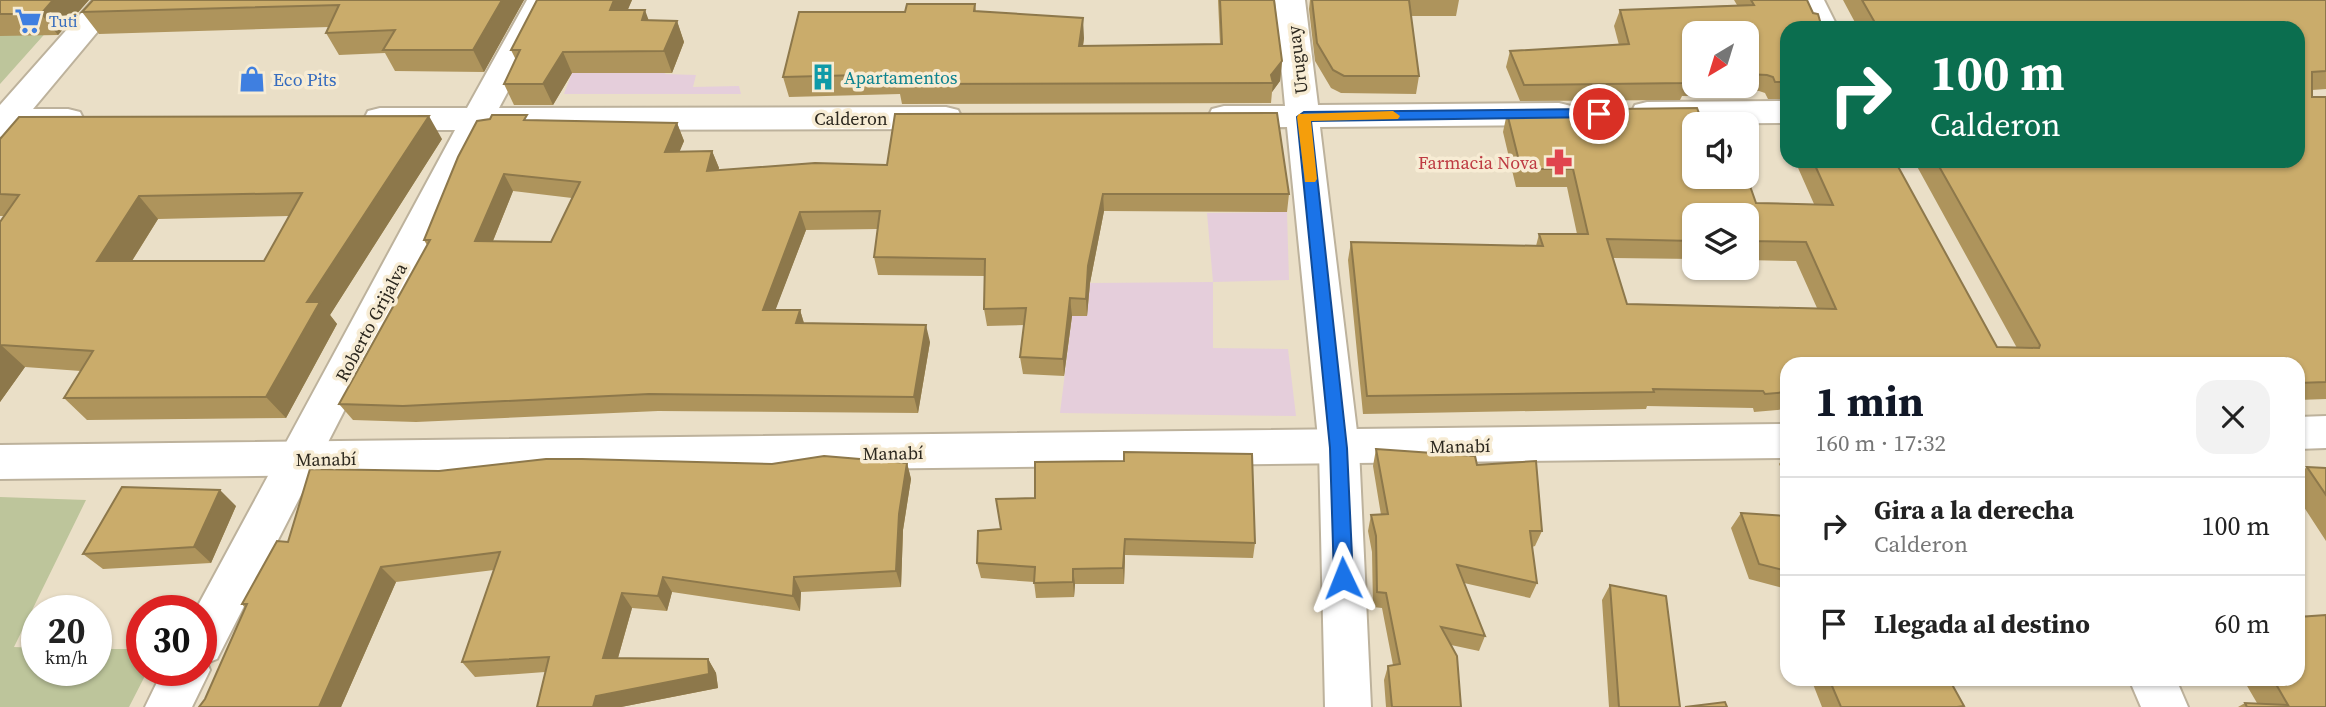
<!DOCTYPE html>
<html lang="es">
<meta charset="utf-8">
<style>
body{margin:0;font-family:"Source Serif 4",serif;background:#f2f2f2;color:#222;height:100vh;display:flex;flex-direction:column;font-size:26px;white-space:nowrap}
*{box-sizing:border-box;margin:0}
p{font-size:23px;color:#767676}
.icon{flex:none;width:38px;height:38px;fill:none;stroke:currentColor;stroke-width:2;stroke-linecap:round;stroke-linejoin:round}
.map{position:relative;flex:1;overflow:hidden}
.sheet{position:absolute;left:1780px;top:357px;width:525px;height:329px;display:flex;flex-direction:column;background:#fff;border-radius:21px;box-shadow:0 2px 5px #0004}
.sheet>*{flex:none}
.hud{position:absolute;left:1780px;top:21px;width:525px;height:147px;border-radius:21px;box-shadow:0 2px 5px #0004;background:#0b6e4f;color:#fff;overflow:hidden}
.needle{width:46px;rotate:218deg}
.tools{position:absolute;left:1682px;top:21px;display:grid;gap:14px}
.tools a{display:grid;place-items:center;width:77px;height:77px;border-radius:14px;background:#fff;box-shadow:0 2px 5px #0004;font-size:35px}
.speed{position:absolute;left:21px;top:595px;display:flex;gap:14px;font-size:35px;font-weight:700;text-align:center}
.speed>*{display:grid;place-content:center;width:91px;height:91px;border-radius:50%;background:#fff;box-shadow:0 2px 5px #0004;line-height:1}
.speed small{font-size:18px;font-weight:400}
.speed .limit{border:10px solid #d22;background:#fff;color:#111}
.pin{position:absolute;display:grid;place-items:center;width:60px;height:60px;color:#fff;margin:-30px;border:4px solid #fff;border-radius:50%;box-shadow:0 2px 7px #0007}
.me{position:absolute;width:77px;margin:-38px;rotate:358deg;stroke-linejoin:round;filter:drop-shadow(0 0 5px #0008)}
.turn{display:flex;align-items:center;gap:24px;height:147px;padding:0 35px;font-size:32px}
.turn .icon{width:91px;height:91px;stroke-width:2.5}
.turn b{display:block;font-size:49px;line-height:60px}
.round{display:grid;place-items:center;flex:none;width:74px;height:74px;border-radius:21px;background:#f2f2f2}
.overview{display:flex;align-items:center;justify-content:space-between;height:119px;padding:0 35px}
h1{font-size:42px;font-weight:700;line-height:52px;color:#111827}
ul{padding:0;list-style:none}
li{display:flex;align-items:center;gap:21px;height:98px;padding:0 35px;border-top:2px solid #e0e0e0}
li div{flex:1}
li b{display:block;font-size:26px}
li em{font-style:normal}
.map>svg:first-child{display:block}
.education{fill:#e5cedb}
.green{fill:#bdc59b}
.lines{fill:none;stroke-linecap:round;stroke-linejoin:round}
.street-casing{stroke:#bdb29c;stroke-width:4}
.secondary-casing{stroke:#bdb29c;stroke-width:4}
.street{fill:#fff;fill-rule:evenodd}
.secondary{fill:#fff;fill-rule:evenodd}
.wall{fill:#ae945c;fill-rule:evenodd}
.shaded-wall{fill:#8d784b}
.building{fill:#caac6b;stroke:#8d784b;stroke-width:2;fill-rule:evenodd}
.route{fill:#1a73e8;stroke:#114b97;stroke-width:2}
.slow{fill:#f59e0b}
.labels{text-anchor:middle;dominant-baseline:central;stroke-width:7;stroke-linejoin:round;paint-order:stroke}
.far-shop-label{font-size:16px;fill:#366cbe;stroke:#f7ecd4;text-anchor:start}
.street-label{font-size:18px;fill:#2b271e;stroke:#f7ecd4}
.culture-label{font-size:18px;fill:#0d838f;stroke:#f7ecd4;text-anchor:start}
.shop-label{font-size:18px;fill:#366cbe;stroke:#f7ecd4;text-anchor:start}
.health-label{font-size:18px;fill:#be3a42;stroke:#f7ecd4;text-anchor:end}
</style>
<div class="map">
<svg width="2326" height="707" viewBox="0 0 2326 707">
<rect width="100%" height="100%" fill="#eadfc7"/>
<path class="education" d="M668 67 665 74 696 75 693 87 739 86 741 94H564L572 73Z
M1287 212 1289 280 1213 282V348L1288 349 1296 416 1060 413 1072 316H1087L1090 283 1213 282 1207 213Z"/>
<path class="green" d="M0 0H75L0 84Z
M0 497 86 500 14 647 37 648V670H96V649H142V670H148L129 707H0Z"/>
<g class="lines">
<g class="street-casing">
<path id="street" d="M93 0H124L33 109H68L80 112 84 120 80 128 68 131H14L0 137V105Z
M527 0H557L499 108 946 107 958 110 962 118 958 126 946 129 488 130 217 659 207 663 210 670 192 707H145L163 670H201V611H195L455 130H380L368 127 364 119 368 111 380 108H467Z
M1275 0H1305L1318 105 1559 103 1571 106 1575 114 1571 122 1559 125 1320 127 1359 448 1371 707H1325L1319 448 1287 127 1224 128 1212 125 1208 117 1212 109 1224 106H1285Z
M1787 101V123L1647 124 1635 121 1631 113 1635 105 1647 102Z
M2129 679H2176L2188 707H2141Z"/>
</g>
<g class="secondary-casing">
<path id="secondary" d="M1794 0H1824L1838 28H1808Z
M2326 416V448L2298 449V417Z
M1787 424V458L0 479V445Z"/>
</g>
<use href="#street" class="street"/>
<use href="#secondary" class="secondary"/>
</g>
<path class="wall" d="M0 0H89L58 35 0 36Z
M524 0 484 72 395 71 385 53 339 55 326 33 329 27 99 34 82 12Z
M537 0H632L627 10 648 20 677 21 684 42 672 73H572L553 105H514L504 84 516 60 511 50Z
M1218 0H1274L1282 61 1280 81 1272 92 1271 103 902 104 900 94 789 97 783 77 905 12 975 4 976 11 1084 38 1083 46 1220 44Z
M1310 0H1459L1456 16H1411L1419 76 1416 94 1341 93 1331 88 1315 61 1309 9Z
M1734 0H1807L1787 28V99H1768L1765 93 1759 91 1714 89 1712 96H1682L1680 100 1520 101 1506 67 1510 51 1619 45 1614 26 1620 10 1737 5ZM1694 33H1746V86H1694Z
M1843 0H2326V89L2312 90V97H2326V399L2298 400V364H1787V409L1754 412 1753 408 1647 406 1646 409 1363 414 1348 260 1351 242 1536 246 1539 234H1577L1567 187H1516L1503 132 1507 113H1535L1536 110 1724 184 1756 203 1814 204 1795 161H1895L1997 347 2017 348 1914 161H2298V28H1858ZM1694 215H1746V260L1796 261 1817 308 1627 304 1613 258 1694 259Z
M1787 111V142L1780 126Z
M490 119 677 123 684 141 679 152 712 151 719 168 718 170 1289 194 1287 212 1104 211 1090 283 1087 316H1072L1064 376 1023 374 1020 357 1024 325 987 326 984 309 985 276 878 275 874 257 878 229 806 230 775 310H800L804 323 930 342 918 413 658 411 416 422 353 420 339 404 427 245 424 240ZM513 191 572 198 551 242 493 241Z
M0 139H442L330 315 337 324 286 418 87 420 64 398 81 371 25 367 0 402 4 216H0ZM289 216 264 261H132L158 219Z
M1376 449 1477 465 1542 531 1535 546 1532 547 1537 583 1530 598 1464 583 1485 636 1479 651 1451 645 1461 707H1386L1384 680 1388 666 1393 665 1382 608 1373 607 1372 552 1368 531 1371 515H1381L1373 466Z
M1787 452V481L1779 464Z
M907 463 911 479 903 530 901 587 801 592 800 611 672 592 667 611 632 608 618 658 708 659 716 673 718 688 621 707H537L545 672 475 677 462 662 494 570 396 582 341 707H199L205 699 245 608 242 604 288 542 439 471 772 464Z
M2307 467 2326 468V541L2298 498V475Z
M236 506 211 563 103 569 83 554Z
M1741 513 1787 516V589L1749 579 1731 528Z
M978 531 1255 543 1253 558 1125 555 1124 584H1075L1074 597 1036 598 1034 582 981 578 977 563Z
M1610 585 1680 707H1609L1602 600Z
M1811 679H1949L1964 706 1963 707H1822Z
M2243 679H2298L2326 707H2238L2245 703H2257Z"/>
<path class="shaded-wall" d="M53 0H89L58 35 41 14Z
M502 0H524L484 72 473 50Z
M614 0H632L619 31 610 10Z
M645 10 653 32 642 20Z
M1083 18 1084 38 1080 66 1079 46Z
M677 21 684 42 672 73 664 51Z
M563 52 572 73 553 105 543 84Z
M1282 61 1280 81 1272 92 1273 83 1271 75Z
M429 116 442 139 330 315 337 324 286 418 266 397 307 302Z
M677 123 684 141 672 170 665 152Z
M712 151 719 168 713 189 707 171Z
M504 174 513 191 486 258 475 241Z
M1103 194 1104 211 1090 283 1087 316 1086 299 1088 266Z
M139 196 158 219 118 283 97 261Z
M800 212 806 230 769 327 763 310Z
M1070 298 1072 316 1064 376 1063 359Z
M800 310 805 327 796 323Z
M926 325 930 342 918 413 914 397Z
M1 345 25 367 0 402V346Z
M907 463 911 479 903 530 901 587 896 571 899 514Z
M220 490 236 506 211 563 194 547Z
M1125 539V555L1124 584 1123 568Z
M381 567 396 582 341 707H319Z
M1073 569 1075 584 1074 597 1073 582Z
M663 577 672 592 667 611 658 596Z
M794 577 801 592 800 611 793 596Z
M622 593 632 608 614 672 603 658Z
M708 659 716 673 718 688 621 707H593L596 696Z"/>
<path class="building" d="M0 0H53L41 14H0Z
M93 0H502L473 50H383L395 30 326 33 339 5 82 12Z
M537 0H614L610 10H645L642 20 677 21 664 51 563 52 543 84H504L520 50H511Z
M1220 0H1274L1282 61 1271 75 1273 83 898 84 900 74 783 77 799 12H905L907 4H975L974 11 1083 18 1079 46 1222 44Z
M1312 0H1409L1419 76H1344L1333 70 1317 43Z
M1751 0H1807L1813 13 1818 14 1822 28H1787V82H1775L1773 77 1767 75 1746 74V33H1694V79H1685L1686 83 1524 85 1510 51 1629 44 1620 10 1754 5Z
M1862 0H2326V71L2312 72V97H2326V382L2298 383V364H1787V392L1765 394 1763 391 1653 389 1654 392 1367 396 1351 242 1543 246 1539 234H1588L1573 169H1521L1507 113H1537L1536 110 1697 108 1703 124H1694V177H1721L1724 184 1750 186 1756 203 1833 205 1813 161H1895L1997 347 2039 348 2040 345 1936 161H2298V28H1878ZM1694 215H1746V241L1806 242 1836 309 1627 304 1607 239 1694 241Z
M1277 113 1289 194H1103L1088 266 1086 299 1070 298 1063 359 1020 357 1026 308 984 309 985 259 874 257 880 211 800 212 763 310H800L796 323 926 325 914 397 649 394 403 406 339 404 430 240H424L458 157 477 121 490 119 492 115H527L524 120 677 123 665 152 712 151 707 171 815 163 887 165 895 114ZM504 174 580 182 551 242 475 241Z
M429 116 307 302H320L266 397 64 398 93 351 1 345 0 346V222L19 195 0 194V139L19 117ZM302 193 264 261H97L139 196Z
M1376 449 1475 456 1477 465 1536 461 1542 531H1530L1537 583 1457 565 1485 636 1441 627 1457 656 1461 707H1392L1388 666 1400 664 1386 593 1377 592 1376 536 1371 515 1388 514Z
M1124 452 1252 454 1255 543 1125 539 1123 568 1073 569V582L1034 583 1035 567 977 563 978 531 1001 529 996 499 1035 498V462L1124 461Z
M824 456 907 463 899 514 896 571 794 577 793 596 663 577 658 596 622 593 603 658 708 659 709 674 596 696 593 707H537L549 657 462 662 500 552 381 567 319 707H199L205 699 247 604H242L277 541 288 542 310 469 439 471 546 459H582L772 464Z
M2307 467 2326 468V495Z
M122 487 220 490 194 547 83 554Z
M1741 513 1787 516V571L1759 564Z
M1610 585 1666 596 1680 707H1619Z
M2326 615V707H2247L2245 703 2288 705 2273 679H2298V617Z
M1829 679H1949L1964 706 1957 707H1841Z
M1725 702 1727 707H1685Z"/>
<path class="route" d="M1599 109 1604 111V117L1311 121 1347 448 1353 578 1350 583 1343 586 1337 583 1334 578 1330 448 1297 117 1304 112Z"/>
<path class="slow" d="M1393 111 1400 116 1398 119 1311 121 1317 179 1315 182H1305L1297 117 1299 114Z"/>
<defs>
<g id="supermarket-bare" transform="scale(2.1)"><path d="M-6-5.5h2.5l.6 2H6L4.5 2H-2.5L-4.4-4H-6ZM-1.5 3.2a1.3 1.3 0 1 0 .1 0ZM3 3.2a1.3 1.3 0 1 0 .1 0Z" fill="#3f7fe0" stroke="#f7ecd4" stroke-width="2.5" paint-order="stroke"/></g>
<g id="building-bare" transform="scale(2.1)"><path d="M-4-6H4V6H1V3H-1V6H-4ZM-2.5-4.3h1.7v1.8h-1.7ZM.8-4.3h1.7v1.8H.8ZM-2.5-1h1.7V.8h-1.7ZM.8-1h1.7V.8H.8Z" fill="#0f9aa8" stroke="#f7ecd4" stroke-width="2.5" paint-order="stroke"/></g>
<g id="shop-bare" transform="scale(2.1)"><path d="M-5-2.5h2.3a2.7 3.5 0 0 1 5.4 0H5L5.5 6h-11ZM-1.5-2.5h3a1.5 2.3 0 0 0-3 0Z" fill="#3f7fe0" stroke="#f7ecd4" stroke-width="2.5" paint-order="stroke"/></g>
<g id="pharmacy-bare" transform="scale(2.1)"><path d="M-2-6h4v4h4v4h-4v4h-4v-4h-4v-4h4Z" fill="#e0444e" stroke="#f7ecd4" stroke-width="2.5" paint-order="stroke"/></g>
</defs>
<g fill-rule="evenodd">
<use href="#supermarket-bare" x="28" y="21"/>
<use href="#building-bare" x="823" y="77"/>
<use href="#shop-bare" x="252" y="79"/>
<use href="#pharmacy-bare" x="1559" y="162"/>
</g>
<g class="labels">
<g class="far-shop-label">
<text x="49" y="21">Tuti</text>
</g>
<g class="street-label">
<text transform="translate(1297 60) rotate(-97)">Uruguay</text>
<text x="851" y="118">Calderon</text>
<text transform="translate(371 322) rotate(-62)">Roberto Grijalva</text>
<text transform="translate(1460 446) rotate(-1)">Manabí</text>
<text transform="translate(893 453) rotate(-1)">Manabí</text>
<text transform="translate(326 459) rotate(-1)">Manabí</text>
</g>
<g class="culture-label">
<text x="844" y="77">Apartamentos</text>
</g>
<g class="shop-label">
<text x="273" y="79">Eco Pits</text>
</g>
<g class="health-label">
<text x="1538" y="162">Farmacia Nova</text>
</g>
</g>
</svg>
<div class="tools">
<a><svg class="needle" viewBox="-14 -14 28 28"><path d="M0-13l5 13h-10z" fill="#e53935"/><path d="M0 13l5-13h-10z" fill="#767676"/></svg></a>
<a><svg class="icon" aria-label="sound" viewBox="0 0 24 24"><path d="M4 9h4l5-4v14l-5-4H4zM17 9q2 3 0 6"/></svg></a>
<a><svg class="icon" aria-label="layers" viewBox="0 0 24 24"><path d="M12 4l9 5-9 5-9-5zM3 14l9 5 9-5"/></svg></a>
</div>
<div class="speed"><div>20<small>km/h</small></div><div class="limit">30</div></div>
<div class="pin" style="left:1599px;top:114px;background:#d93025"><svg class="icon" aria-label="arrive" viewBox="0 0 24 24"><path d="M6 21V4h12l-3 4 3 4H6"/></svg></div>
<svg class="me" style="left:1343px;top:578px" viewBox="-20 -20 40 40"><path d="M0-17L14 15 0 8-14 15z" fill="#1a73e8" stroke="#fff" stroke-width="4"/></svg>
<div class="hud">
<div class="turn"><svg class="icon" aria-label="right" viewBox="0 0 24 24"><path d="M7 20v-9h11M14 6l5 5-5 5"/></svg><div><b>100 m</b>Calderon</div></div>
</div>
<section class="sheet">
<div class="overview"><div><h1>1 min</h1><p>160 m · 17:32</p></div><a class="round"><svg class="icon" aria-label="close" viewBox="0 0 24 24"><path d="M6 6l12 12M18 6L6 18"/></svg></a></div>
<ul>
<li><svg class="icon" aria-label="right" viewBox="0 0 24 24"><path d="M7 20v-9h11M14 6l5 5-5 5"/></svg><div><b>Gira a la derecha</b><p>Calderon</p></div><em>100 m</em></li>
<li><svg class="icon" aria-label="arrive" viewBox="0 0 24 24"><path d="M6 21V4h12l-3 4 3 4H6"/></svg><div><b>Llegada al destino</b></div><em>60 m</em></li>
</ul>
</section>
</div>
